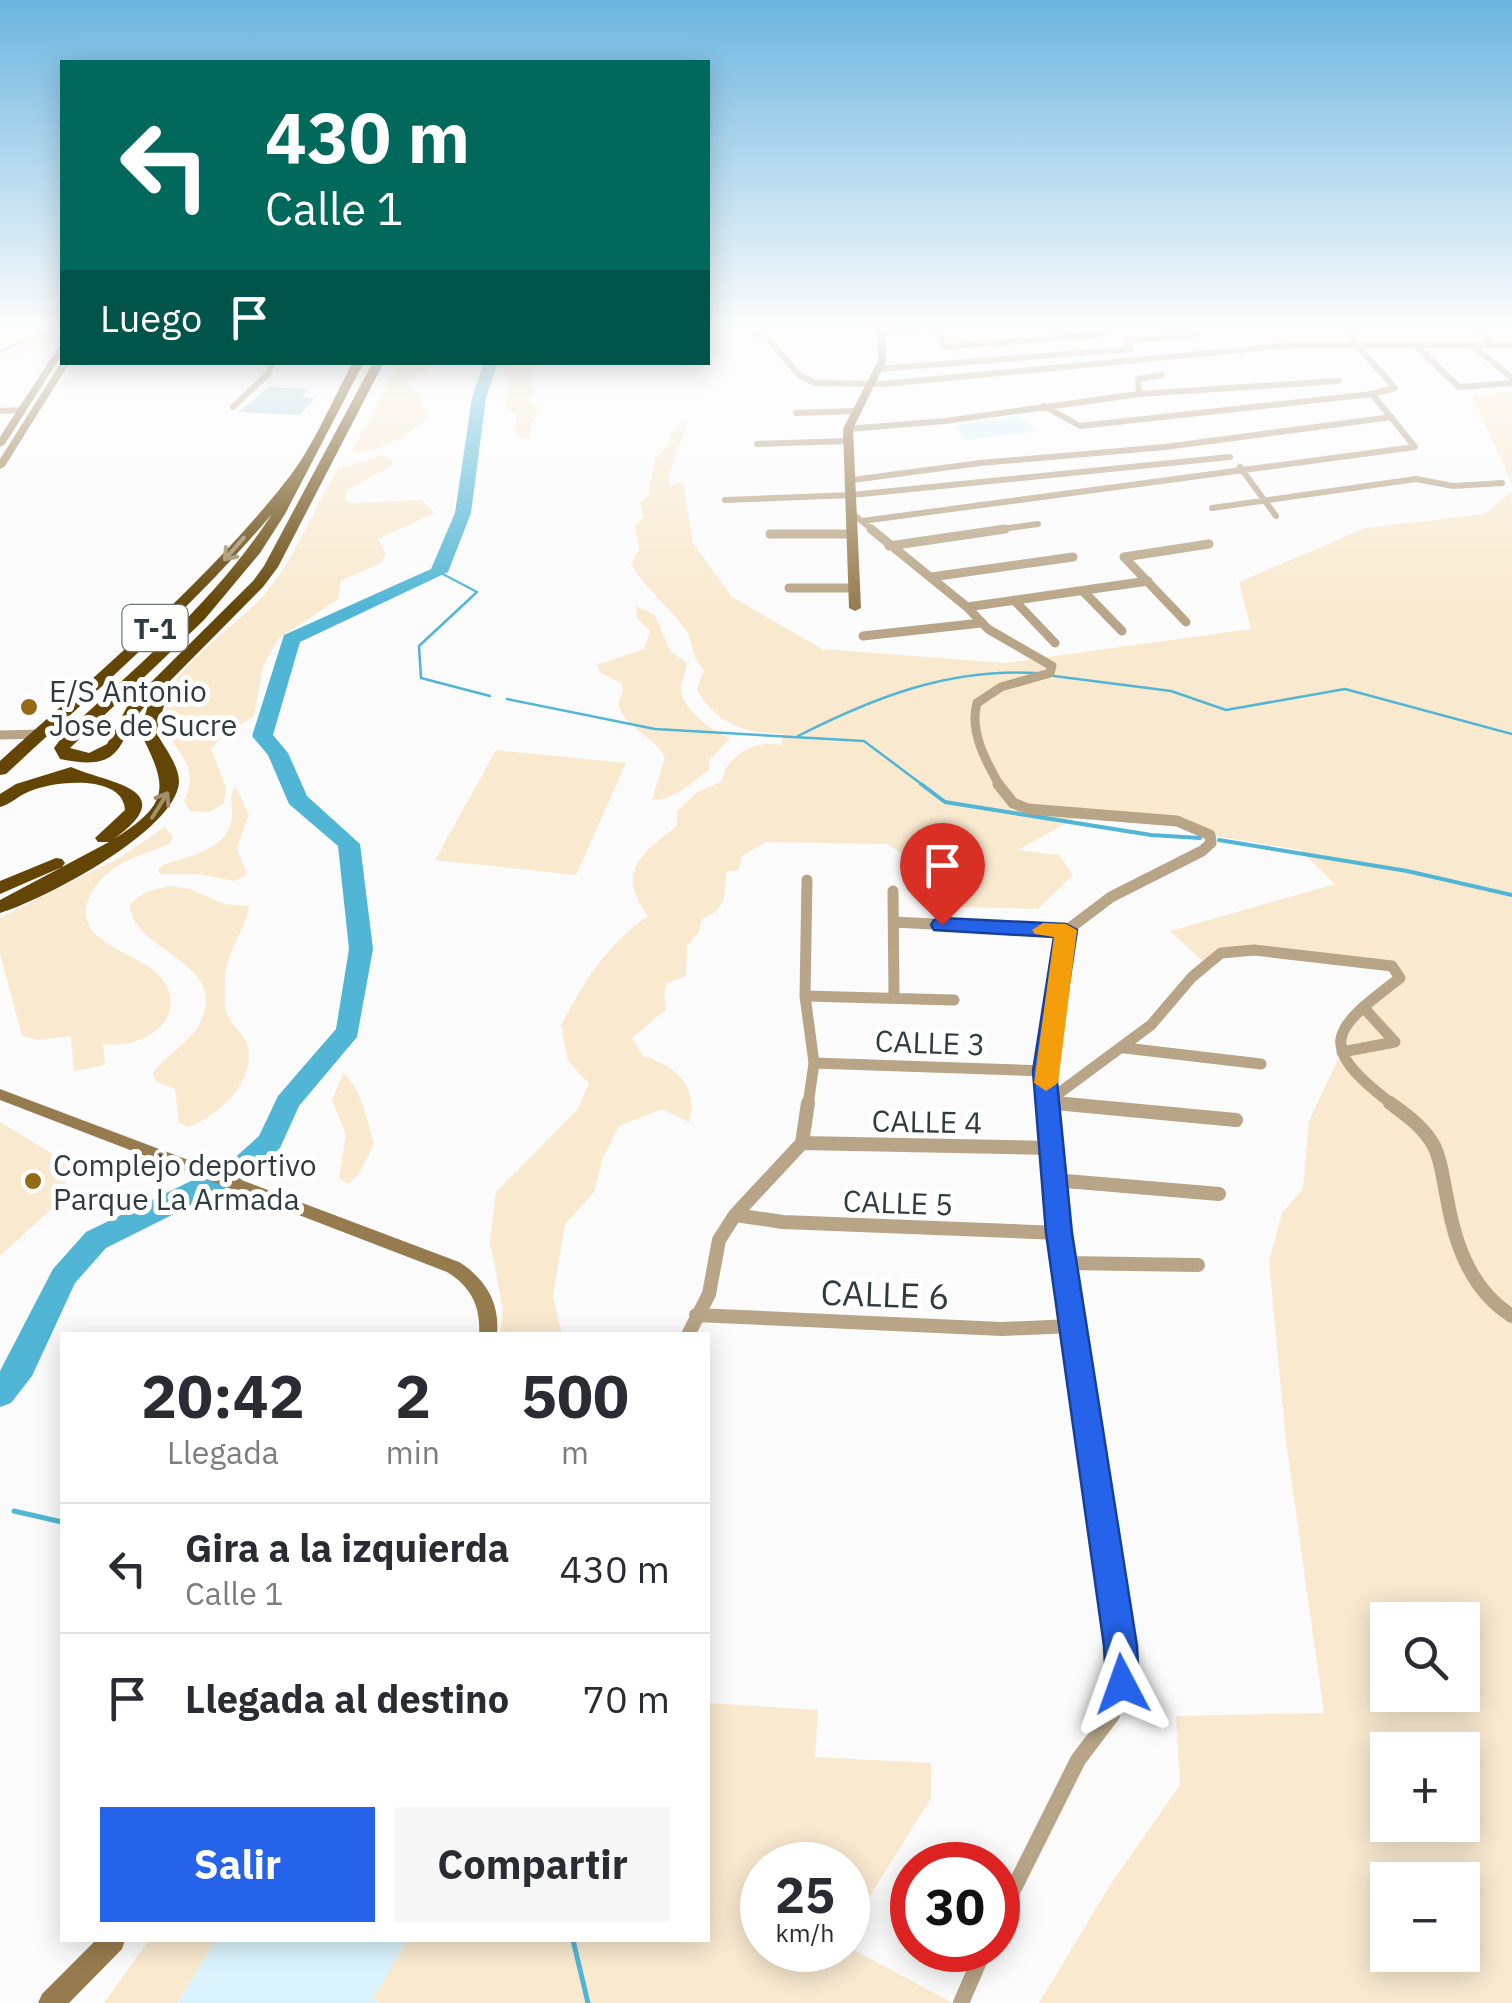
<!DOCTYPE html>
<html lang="es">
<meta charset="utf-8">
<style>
body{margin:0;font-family:"IBM Plex Sans",sans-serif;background:#f7f7f7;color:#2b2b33;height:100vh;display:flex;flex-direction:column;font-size:38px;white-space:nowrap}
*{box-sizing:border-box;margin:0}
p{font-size:32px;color:#7c7c81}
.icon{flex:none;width:55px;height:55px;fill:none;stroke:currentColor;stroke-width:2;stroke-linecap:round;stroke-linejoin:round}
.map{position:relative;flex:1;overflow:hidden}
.details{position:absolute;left:60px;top:1332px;width:650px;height:610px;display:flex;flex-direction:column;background:#fff;border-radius:0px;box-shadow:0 5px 25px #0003}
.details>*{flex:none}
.guide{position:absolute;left:60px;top:60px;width:650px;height:305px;border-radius:0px;box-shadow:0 5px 25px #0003;background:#00695c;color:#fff;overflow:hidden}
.buttons{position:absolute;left:1370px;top:1602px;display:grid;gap:20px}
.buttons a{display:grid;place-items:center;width:110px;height:110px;border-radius:0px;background:#fff;box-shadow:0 5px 25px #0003;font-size:50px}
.speed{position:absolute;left:740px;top:1842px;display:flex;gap:20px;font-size:50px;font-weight:700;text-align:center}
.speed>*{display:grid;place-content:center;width:130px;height:130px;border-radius:50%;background:#fff;box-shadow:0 5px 25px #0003;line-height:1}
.speed small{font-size:25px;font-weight:400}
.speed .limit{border:15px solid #d22;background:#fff;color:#111}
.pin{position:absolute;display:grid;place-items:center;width:85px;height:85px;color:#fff;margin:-102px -42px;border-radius:50% 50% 50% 0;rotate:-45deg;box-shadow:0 0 10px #0007}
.pin .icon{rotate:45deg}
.me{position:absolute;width:110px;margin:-55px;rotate:356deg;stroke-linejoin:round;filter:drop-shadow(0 0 8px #0008)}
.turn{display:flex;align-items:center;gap:35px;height:210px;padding:0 40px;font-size:45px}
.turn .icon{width:130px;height:130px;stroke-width:2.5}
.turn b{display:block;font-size:70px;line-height:85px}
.then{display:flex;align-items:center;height:95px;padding:0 40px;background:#0003;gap:20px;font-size:38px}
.eta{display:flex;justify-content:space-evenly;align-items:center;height:170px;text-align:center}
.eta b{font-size:60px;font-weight:700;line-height:70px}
.action{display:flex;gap:20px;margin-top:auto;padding:20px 40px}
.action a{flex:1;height:115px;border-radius:0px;background:#2563eb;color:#fff;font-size:40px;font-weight:700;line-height:115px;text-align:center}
.action a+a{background:#f7f7f7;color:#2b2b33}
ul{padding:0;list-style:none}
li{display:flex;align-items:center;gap:30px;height:130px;padding:0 40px;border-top:2px solid #e1e1e2}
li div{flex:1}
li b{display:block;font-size:38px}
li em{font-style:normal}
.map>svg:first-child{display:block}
.built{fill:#daf3fc}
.green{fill:#f9e9cf;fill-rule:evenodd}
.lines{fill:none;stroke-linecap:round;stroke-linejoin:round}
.stream-far2{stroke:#51b6d5;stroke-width:2.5}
.stream-far1{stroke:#51b6d5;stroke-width:4}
.stream{stroke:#51b6d5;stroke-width:5}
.river{fill:#51b6d5;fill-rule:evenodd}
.building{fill:#b5d6e2}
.street-far4{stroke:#b8a587;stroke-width:6}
.street-far3{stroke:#b8a587;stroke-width:9}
.street-far2{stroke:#b8a587;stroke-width:11}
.street-far1{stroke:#b8a587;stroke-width:14}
.street{stroke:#b8a587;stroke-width:16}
.secondary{fill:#967b4e;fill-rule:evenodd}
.highway{fill:#634506;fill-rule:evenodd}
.oneway{stroke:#a18f6a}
.route{fill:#2563eb;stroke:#184099;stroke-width:2.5}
.slow{fill:#f59e0b}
.poi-dot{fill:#946b15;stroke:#fff;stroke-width:4}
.labels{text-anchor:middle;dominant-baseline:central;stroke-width:10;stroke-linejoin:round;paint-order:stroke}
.shield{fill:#fff;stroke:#6d7679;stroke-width:2.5}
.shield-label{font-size:28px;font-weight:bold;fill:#2e3b40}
.poi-label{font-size:30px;fill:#2e3b40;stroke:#fff;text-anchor:start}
.street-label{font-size:30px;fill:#2e3b40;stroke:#fff}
.near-street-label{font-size:35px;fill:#2e3b40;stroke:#fff}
</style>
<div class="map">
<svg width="1512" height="2003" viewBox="0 0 1512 2003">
<rect width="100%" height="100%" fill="#fbfbfb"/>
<path class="built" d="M1018 416 1039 431 965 440 956 425Z
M216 1940H408L374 1998 379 2003H177Z"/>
<path class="green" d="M38 329H61L48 346 0 359V335Z
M399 363H436L406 385 422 398 421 406 428 417C419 430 372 454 357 453L353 450Z
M505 363H538L528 384 536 389 528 401 540 408 531 424 530 439H521L515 430 517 416 507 408 506 396 512 387 502 371Z
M1512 391V484L1472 395Z
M687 420C683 444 669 462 669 486L683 482 693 543 732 597 822 649 1005 663 1251 629 1239 582 1365 528 1484 514 1512 491V2003H1039L1110 1885 1180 1785 1176 1716 1324 1713 1286 1442 1269 1261 1282 1213 1303 1189 1309 1121 1341 1053 1339 1037 1399 978 1397 970 1255 954H1222L1206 964 1170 931 1335 884 1300 850 1209 835 1197 827 1081 815 1018 850 1059 855 1073 875 1038 909 929 906 931 877 888 844 766 842 742 856 739 870 726 872C725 896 726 910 702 919L699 932 687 946 686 976 667 983 664 992 666 1009 632 1038 643 1056C675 1066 699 1085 689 1122L662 1109 619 1126 603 1157 594 1192 565 1224 553 1296 562 1335H500L503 1310 490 1242 496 1192 577 1110 589 1084 568 1061 561 1025C585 981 606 945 648 916 616 872 640 854 677 826V811L696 793 722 781C725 755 758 739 781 745L783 733C746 735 716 723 697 690L704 670C689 655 694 639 684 627 667 605 645 588 631 564L639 549 635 525 644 517 640 503 649 494C650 480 653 471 655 458L669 445 671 433ZM1388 1620H1462V1695H1388ZM1388 1750H1462V1825H1388ZM1388 1880H1462V1955H1388Z
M383 455 394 462 391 466 347 490 345 499 350 503 422 500 435 513 378 539 386 554 380 564 341 580 338 599 278 639 263 666 254 716 224 735 211 749 226 787 224 803 210 812 190 811 184 801C209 750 145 747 171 689 182 663 241 620 263 596 295 560 312 510 338 469Z
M636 606 655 615 670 651 686 662C687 672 683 677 681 686 678 706 714 733 730 738L709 761V770C688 784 677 799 652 800L665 757C652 734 627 731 618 704L623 690 621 683 601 673 597 665 644 649 650 631 637 618Z
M496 750 626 763 576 875 435 860Z
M235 787 249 814 237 848 247 875 234 881 198 874H160L158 870 163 865C188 856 229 850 232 817 233 805 228 795 235 787Z
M165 827 173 837 170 843C154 852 135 855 119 865 106 873 93 886 88 900 69 960 189 949 168 1016 156 1039 127 1047 103 1044L105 1065 74 1071 71 1036 40 1040 22 1036 0 953V918L119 858Z
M169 886 190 889 224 904 249 906C245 932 226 951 225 979 225 991 223 1007 229 1018 234 1028 243 1033 247 1044 258 1080 219 1115 189 1127L179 1123 175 1089 155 1081 153 1073C166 1055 194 1039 201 1021 229 960 131 952 130 904L145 892Z
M343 1073C362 1089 367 1120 374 1144L358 1175 348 1184 339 1178 346 1135 332 1101Z
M0 1122 69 1164 62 1199 0 1256Z
M708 1703 818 1710 815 1757 931 1763V1798L848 1931V1865H762V1950H848V1947L953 2003H379L373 1998 408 1940H708Z
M149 1940H216L177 2003H104Z"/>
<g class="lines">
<path class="stream-far2" d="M0 351 62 328
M439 572 477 592 419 646 421 678 490 696
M1054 676 1171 691 1226 710 1345 689 1512 734
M507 699 655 729 864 741 924 786
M798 736C875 697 949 668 1036 673"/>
<path class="stream-far1" d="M921 784 945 802 1151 835 1200 838
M1219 840 1407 871 1512 895"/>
<path class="stream" d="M14 1511 62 1522
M573 1940 588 2003"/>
<path class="river" d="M484 362H498L486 398 471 513 448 572 300 642 273 735 288 753 307 796 360 844 373 949 357 1037 299 1106 280 1148 250 1176 106 1248 75 1283 32 1376 11 1403 0 1407V1371L53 1269 86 1232 230 1162 259 1136 278 1096 336 1029 349 949 338 846 289 804 268 755 252 736 284 635 431 569 455 513 472 398Z"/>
</g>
<path class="building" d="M269 387 309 389 302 397 315 398 300 415 238 412Z"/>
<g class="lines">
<path class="street-far4" d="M742 326 771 342 800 376 815 383 884 384 1293 345H1512
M940 326 942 345 949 347 1070 337 1061 326
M880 333 967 326
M1070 337 1103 334
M1414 344 1459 387 1512 383
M1492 344 1479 329 1512 328
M1473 346 1512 378
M878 369 1131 349 1125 340 1189 337 1197 334 1194 326
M1139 394 1338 381
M1044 406 1080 426 1372 394
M233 407 268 374 272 362
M0 411 22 410
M796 413 854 411
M848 429 945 421 1139 394 1138 379 1162 375
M757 444 849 441
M1240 467 1276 516
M852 480 980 463 1165 447 1392 417
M725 500 852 495 1230 457
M1212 508 1416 479 1453 486 1502 483
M854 515 874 531
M862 521 1415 447 1372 394 1395 388 1355 343 1346 326
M988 531 1038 524"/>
<path class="street-far3" d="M871 529 967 607 988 629 1052 666 1050 673 1001 687 977 703C969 731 986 762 1000 786
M770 534H852
M889 546 1005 529
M1124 557 1186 622
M1124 557 1209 544
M931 577 1073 557
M789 588H852
M1083 591 1122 631
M1014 600 1055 643
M967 607 1148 581
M863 636 981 623
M0 735 38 734"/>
<path class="street-far2" d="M998 784 1013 803 1028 809 1177 821 1210 835 1211 843 1202 851 1111 897 1066 931 1045 1071 1048 1105
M807 880 805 996 814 1063 808 1105
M893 891 894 996
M894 922 1066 931
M805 996 954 1000
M1125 1048 1261 1064
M1342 1052 1395 1042 1363 1007
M814 1063 1045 1071
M1047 1102 1151 1025 1192 977 1221 953 1254 950 1392 966 1400 978C1330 1031 1315 1045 1393 1105
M1047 1102 1081 1105"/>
<path class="street-far1" d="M1048 1103 1059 1233 1100 1505
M1055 1103 1236 1120
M1390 1103C1406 1115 1424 1127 1434 1146 1442 1162 1443 1181 1447 1198 1455 1245 1471 1290 1512 1316
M802 1143 1050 1148
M1054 1180 1219 1194
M735 1215 783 1222 1059 1233
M1067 1263 1198 1265
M696 1315 1002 1329 1072 1326
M688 1335 709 1294 719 1240 735 1215 802 1143 808 1103"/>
<path class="street" d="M998 1920 1078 1760 1112 1715 1122 1684 1121 1646 1099 1502
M961 2003 984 1950"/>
<path class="secondary" d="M877 326H885L886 361 853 429 861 608 855 611 849 608 843 429 878 361Z
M59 346H62V354L5 444 0 447V437Z
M62 361 70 362 5 466 0 469V459Z
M0 1089 459 1262C486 1279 500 1303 497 1335H479C481 1306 471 1287 447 1272L0 1100Z
M96 1940H125L122 1949 69 2003H38L42 1994Z"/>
<path class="highway" d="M353 362H364L285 514 260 553 204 620 70 748 89 753 107 744 128 705 253 581 264 566 373 362H384L278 567 263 587 168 683 170 686 156 732C164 747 179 765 179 782 176 831 43 900 0 913V900L109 842H98L95 838 125 810C123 773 51 781 28 792 18 796 11 804 0 807V794L16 784 71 767C106 783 184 788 114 839 171 803 168 787 140 732L149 702C114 737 131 774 60 759L54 748 65 733C140 664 216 600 272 514 192 609 97 690 6 774L0 775V761C100 671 207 583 290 476 315 443 333 399 353 362Z
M56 858 62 859 65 863 62 867 0 894V881Z"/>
</g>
<defs><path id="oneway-shaft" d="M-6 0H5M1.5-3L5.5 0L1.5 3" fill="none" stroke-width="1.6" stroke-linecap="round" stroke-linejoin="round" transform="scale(2.5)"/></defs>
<g class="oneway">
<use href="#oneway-shaft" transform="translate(234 549) rotate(131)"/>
<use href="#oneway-shaft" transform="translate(160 805) rotate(-58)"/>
</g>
<linearGradient id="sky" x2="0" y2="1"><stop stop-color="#6bb5e0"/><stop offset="0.54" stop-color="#fdfdfd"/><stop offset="1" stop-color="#fdfdfd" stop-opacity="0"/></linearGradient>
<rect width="1512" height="607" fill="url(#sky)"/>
<path class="route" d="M942 918 1066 924 1077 930 1056 1071 1072 1233 1137 1646 1139 1684 1134 1696 1122 1700 1111 1696 1106 1684 1104 1646 1046 1233 1033 1071 1054 937 934 930 931 925 934 920Z"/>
<path class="slow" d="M1043 923 1066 924 1077 930 1058 1083 1046 1091 1034 1083 1054 937 1035 934 1032 930Z"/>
<g class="poi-dot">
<circle cx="29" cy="707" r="10"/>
<circle cx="33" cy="1181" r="10"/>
</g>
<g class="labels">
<rect class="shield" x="122.5" y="605" width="65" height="46" rx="8"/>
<g class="shield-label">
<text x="155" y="628">T-1</text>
</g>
<g class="poi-label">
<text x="49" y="690">E/S Antonio<tspan x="49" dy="34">Jose de Sucre</tspan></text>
<text x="53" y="1164">Complejo deportivo<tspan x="53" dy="34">Parque La Armada</tspan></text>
</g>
<g class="street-label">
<text transform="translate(930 1042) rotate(2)">CALLE 3</text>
<text transform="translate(927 1121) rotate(1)">CALLE 4</text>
<text transform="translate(898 1202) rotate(2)">CALLE 5</text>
</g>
<g class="near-street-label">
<text transform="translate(885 1294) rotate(2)">CALLE 6</text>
</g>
</g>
</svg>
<div class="buttons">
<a><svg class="icon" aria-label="search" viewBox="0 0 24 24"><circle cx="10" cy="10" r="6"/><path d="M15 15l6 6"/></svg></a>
<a>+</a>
<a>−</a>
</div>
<div class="speed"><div>25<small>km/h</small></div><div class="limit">30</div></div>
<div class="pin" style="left:942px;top:925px;background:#d93025"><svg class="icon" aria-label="arrive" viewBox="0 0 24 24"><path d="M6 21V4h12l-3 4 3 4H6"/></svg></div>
<svg class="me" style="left:1122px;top:1684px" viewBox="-20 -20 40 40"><path d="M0-17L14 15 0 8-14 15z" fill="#2563eb" stroke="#fff" stroke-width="4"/></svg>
<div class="guide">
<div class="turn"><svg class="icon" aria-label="left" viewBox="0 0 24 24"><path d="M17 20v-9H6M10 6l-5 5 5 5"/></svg><div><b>430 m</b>Calle 1</div></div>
<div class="then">Luego<svg class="icon" aria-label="arrive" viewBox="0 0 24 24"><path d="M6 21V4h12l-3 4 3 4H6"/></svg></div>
</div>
<section class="details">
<div class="eta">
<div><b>20:42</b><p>Llegada</p></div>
<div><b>2</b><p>min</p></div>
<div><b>500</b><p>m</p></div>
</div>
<ul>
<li><svg class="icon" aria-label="left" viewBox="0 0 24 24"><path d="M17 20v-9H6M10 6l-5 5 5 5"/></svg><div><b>Gira a la izquierda</b><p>Calle 1</p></div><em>430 m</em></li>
<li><svg class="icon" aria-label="arrive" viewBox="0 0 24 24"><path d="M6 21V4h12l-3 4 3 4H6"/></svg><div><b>Llegada al destino</b></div><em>70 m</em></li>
</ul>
<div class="action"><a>Salir</a><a>Compartir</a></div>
</section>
</div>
